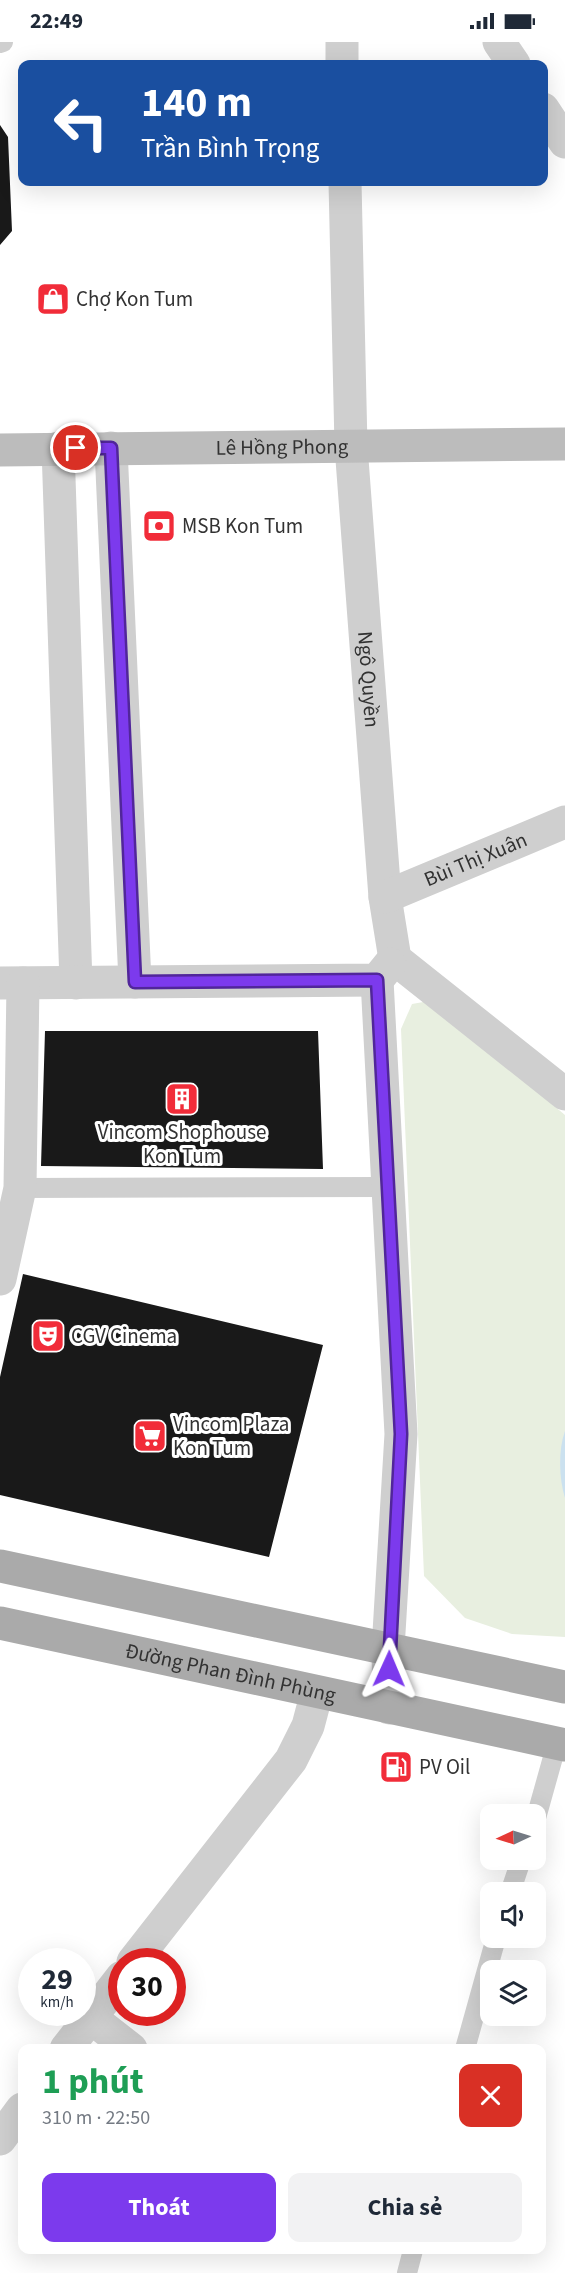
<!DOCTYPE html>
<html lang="vi">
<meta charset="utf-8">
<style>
body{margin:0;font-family:"Source Sans 3",sans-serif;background:#f2f2f3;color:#1f2937;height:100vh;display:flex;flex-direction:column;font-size:22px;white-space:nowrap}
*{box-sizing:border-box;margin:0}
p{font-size:20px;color:#747a83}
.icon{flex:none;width:33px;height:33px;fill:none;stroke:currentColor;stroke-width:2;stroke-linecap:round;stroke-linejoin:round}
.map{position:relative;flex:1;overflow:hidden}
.details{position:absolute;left:18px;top:2002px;width:528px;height:210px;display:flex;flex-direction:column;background:#fff;border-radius:12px;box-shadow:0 6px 24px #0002}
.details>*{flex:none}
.top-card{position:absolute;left:18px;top:18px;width:530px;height:126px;border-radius:12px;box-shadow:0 6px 24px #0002;background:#1a4fa0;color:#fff;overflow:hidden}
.needle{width:39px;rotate:266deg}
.fabs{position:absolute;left:480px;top:1762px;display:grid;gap:12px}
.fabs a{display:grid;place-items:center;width:66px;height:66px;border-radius:12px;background:#fff;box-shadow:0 6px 24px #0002;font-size:30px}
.speed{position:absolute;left:18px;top:1906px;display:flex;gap:12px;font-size:30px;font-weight:700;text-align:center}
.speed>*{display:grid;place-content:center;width:78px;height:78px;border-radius:50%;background:#fff;box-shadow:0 6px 24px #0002;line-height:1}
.speed small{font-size:15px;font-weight:400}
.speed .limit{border:9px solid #d22;background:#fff;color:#111}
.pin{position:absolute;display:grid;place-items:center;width:51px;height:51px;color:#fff;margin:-26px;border:3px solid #fff;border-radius:50%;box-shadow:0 2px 6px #0007}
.me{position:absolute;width:66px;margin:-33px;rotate:1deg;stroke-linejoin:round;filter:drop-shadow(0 0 4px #0008)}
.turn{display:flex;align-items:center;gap:21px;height:126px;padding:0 24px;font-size:27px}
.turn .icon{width:78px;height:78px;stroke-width:2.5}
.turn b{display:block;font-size:42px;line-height:51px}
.round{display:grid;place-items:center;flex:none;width:63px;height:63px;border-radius:12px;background:#f2f2f3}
.head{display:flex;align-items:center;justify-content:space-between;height:102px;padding:0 24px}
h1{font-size:36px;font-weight:700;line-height:45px;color:#1e9e55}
.button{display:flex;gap:12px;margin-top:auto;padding:12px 24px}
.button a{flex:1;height:69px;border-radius:12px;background:#7c3aed;color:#fff;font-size:24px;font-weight:700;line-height:69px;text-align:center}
.button a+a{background:#f2f2f3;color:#1f2937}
.status{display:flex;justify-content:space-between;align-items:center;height:42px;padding:0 30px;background:#fff;direction:ltr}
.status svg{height:16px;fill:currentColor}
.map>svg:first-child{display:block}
.green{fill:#e8efe0}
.water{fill:#cbe1ef}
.building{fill:#191919}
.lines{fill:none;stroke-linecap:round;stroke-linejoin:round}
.lane{stroke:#cfcfcf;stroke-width:20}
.street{stroke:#cfcfcf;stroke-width:33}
.secondary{stroke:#bcbcbc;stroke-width:33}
.primary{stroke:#aaa;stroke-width:33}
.route-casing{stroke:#51269a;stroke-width:15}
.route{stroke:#7c3aed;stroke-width:10}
.labels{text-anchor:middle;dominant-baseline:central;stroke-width:6;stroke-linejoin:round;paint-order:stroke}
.poi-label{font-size:21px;fill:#323232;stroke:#fff;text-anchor:start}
.street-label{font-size:21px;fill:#323232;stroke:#fff}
</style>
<div class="status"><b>22:49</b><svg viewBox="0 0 49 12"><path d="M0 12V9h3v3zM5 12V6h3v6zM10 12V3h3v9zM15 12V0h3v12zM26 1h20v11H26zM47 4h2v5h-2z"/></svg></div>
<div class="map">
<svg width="565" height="2231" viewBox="0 0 565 2231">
<rect width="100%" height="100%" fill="#fff"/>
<path class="green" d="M429 959 565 1073V1595L512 1592 465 1576 424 1534 401 987 412 962Z"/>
<path class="water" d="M565 1389V1456C559 1437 558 1408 565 1389Z"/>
<path class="building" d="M0 83 8 95 12 189 0 203Z
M45 989H318L323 1127 41 1124Z
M23 1232 323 1303 269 1515 0 1453V1335Z"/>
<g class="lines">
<path class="lane" d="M0 1 3 0
M20 1146 387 1145
M536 1776 557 1701
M510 1851 521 1818
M465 2007 496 1896
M407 2231 413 2208"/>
<g class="street">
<path d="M342 0V22"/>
<path d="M499 0 514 22"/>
<path d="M543 67 565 100"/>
<path id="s1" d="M345 140 351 404 385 855 395 917 565 1052"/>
<path d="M58 406 76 941"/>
<path d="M111 406 135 940"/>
<path id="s2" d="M385 855 565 780"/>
<path d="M377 938 401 1392 388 1607 389 1666"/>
<path d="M0 941 377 938 390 922"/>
<path d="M0 1237 20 1146 23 941"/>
<path d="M133 1920 291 1718 308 1684 317 1650"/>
<path d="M90 1975 131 2007"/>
<path d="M66 2007 122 1935"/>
<path d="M0 2097 22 2067"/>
</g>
<path class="secondary" id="s3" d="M0 408 565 402"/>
<g class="primary">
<path d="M0 1524 565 1645"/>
<path id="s4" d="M0 1581 565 1703"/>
</g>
</g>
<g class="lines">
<g class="route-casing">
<path id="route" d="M76 406H111L135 940 377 938 401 1392 389 1627"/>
</g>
<use href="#route" class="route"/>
</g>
<defs>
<g id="shop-square" transform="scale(1.725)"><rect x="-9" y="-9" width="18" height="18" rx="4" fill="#f12c39" stroke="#fff"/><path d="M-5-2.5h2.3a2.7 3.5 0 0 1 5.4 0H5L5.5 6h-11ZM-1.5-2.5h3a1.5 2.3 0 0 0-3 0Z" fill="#fff"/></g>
<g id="bank-square" transform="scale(1.725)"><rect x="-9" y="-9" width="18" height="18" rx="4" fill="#f12c39" stroke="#fff"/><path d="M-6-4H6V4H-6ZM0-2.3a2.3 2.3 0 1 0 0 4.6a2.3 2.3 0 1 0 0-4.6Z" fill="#fff"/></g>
<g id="building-square" transform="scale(1.725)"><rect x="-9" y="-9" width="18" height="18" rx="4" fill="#f12c39" stroke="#fff"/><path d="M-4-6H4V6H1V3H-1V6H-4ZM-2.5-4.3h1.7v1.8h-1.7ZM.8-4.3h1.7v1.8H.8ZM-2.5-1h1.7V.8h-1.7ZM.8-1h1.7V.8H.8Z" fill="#fff"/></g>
<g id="theatre-square" transform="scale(1.725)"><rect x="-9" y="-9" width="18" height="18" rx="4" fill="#f12c39" stroke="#fff"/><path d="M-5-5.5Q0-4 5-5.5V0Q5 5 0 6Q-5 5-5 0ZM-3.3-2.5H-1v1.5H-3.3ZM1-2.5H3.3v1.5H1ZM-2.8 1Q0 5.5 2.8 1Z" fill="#fff"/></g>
<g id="supermarket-square" transform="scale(1.725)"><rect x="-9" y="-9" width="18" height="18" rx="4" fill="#f12c39" stroke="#fff"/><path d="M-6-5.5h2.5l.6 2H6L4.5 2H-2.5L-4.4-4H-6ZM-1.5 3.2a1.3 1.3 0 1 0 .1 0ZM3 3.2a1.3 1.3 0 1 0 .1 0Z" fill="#fff"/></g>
<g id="fuel-square" transform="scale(1.725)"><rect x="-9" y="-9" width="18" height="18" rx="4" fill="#f12c39" stroke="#fff"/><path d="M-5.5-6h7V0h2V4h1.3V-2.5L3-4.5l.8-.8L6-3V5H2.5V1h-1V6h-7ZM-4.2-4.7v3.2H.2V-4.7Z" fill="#fff"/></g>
</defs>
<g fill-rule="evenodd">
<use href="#shop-square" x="53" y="257"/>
<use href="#bank-square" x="159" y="484"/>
<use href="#building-square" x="182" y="1057"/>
<use href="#theatre-square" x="48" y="1294"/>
<use href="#supermarket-square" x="150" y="1394"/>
<use href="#fuel-square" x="396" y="1725"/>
</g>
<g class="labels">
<g class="poi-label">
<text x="76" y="257">Chợ Kon Tum</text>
<text x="182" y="484">MSB Kon Tum</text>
<text x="182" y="1090" text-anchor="middle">Vincom Shophouse<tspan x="182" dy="24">Kon Tum</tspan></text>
<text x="71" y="1294">CGV Cinema</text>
<text x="173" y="1382">Vincom Plaza<tspan x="173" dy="24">Kon Tum</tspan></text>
<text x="419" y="1725">PV Oil</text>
</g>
<g class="street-label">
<text stroke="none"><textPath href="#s3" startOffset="282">Lê Hồng Phong</textPath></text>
<text stroke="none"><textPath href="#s1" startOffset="498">Ngô Quyền</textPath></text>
<text stroke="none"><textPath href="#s2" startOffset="98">Bùi Thị Xuân</textPath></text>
<text stroke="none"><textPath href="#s4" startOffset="236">Đường Phan Đình Phùng</textPath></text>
</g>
</g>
</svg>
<div class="fabs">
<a><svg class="needle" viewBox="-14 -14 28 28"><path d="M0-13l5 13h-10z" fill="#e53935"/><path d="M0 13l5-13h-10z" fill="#747a83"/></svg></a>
<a><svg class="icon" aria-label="sound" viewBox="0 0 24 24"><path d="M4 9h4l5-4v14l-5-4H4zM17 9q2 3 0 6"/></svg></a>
<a><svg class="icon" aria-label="layers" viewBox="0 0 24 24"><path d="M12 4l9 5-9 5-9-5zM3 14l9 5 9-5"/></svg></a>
</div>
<div class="speed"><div>29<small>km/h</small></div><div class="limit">30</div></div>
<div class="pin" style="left:76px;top:406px;background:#d93025"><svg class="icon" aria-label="arrive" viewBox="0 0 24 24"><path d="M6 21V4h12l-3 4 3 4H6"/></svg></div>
<svg class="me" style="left:389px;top:1627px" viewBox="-20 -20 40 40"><path d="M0-17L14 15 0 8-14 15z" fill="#7c3aed" stroke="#fff" stroke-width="4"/></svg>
<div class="top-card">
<div class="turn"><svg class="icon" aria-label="left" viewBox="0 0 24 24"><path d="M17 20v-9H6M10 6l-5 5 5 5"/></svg><div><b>140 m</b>Trần Bình Trọng</div></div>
</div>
<section class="details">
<div class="head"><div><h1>1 phút</h1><p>310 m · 22:50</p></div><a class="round" style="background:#d93025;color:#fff"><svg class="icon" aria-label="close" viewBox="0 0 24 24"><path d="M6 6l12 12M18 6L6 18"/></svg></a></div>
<div class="button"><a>Thoát</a><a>Chia sẻ</a></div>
</section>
</div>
